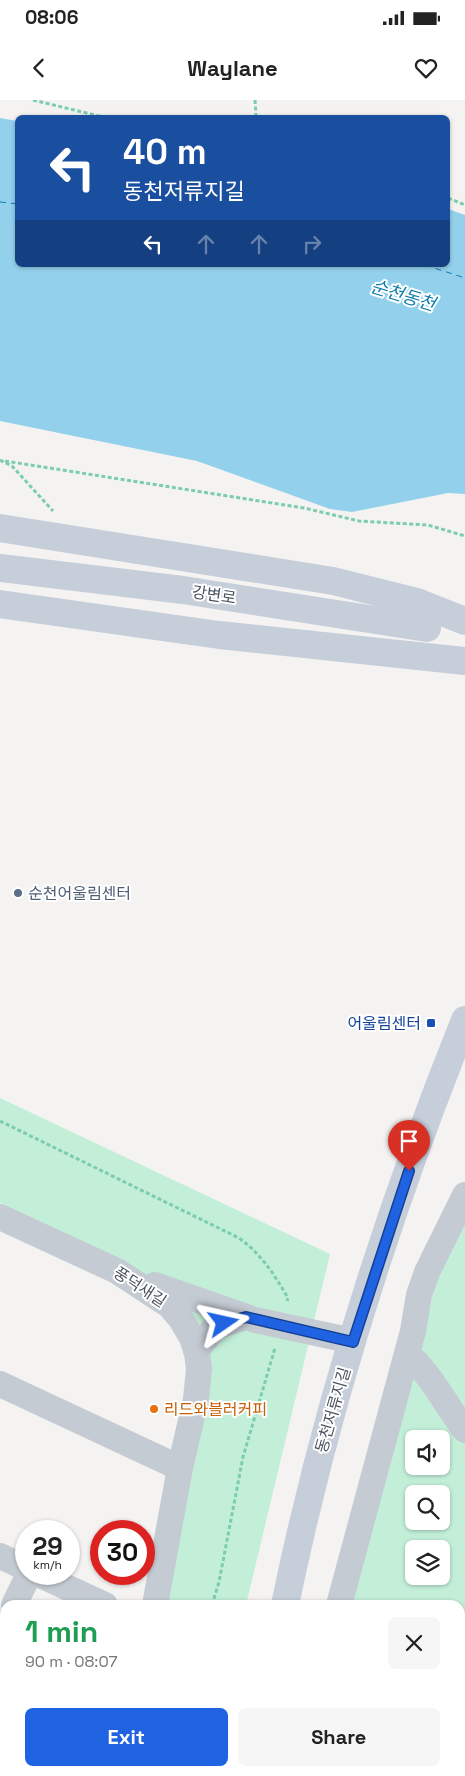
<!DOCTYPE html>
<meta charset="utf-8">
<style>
body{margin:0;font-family:"Space Grotesk","Noto Sans KR",sans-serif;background:#f6f6f6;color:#222;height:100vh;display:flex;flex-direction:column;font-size:19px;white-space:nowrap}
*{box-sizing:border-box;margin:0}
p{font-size:16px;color:#767676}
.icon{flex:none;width:28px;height:28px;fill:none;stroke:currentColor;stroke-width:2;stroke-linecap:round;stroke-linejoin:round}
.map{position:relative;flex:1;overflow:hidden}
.drawer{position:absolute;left:0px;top:1500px;width:465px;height:176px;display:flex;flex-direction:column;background:#fff;border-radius:15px 15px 0 0;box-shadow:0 1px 4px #0004}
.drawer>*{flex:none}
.guide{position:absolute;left:15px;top:15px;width:435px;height:152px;border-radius:8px;box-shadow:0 1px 4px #0004;background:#1a4fa0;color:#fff;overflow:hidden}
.controls{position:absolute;left:405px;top:1330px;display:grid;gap:10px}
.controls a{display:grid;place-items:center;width:45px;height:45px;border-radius:8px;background:#fff;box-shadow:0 1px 4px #0004;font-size:25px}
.speed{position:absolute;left:15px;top:1420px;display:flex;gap:10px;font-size:25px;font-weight:700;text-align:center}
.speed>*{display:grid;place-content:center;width:65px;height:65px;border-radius:50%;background:#fff;box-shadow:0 1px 4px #0004;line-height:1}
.speed small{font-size:12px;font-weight:400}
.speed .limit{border:8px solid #d22;background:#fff;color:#111}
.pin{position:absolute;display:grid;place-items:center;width:42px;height:42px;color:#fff;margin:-51px -21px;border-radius:50% 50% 50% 0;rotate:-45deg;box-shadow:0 0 5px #0007}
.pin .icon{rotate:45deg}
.me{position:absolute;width:55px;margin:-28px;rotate:79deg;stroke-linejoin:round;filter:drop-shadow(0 0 4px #0008)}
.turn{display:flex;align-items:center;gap:18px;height:105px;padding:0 25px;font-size:22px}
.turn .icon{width:65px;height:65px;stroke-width:2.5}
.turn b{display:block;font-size:35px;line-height:42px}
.lanes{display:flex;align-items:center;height:48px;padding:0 25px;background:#0003;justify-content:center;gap:25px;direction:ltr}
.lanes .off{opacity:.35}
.round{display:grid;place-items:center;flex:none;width:52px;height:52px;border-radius:8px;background:#f6f6f6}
.overview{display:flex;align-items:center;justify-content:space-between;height:85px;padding:0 25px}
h1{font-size:30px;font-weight:600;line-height:38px;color:#1e9e55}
.button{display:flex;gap:10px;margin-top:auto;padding:10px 25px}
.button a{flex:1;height:58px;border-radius:8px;background:#1f62e2;color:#fff;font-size:20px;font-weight:600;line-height:58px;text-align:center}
.button a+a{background:#f6f6f6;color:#222}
.status{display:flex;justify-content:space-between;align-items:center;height:35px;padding:0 25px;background:#fff;direction:ltr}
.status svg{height:14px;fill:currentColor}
header{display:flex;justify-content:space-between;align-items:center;height:65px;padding:0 25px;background:#fff;font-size:22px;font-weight:600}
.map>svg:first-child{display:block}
.green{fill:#c3efd9;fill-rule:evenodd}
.water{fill:#92d0eb}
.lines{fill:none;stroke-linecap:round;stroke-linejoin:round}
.ferry{stroke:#107ead;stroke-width:1;stroke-dasharray:6 5;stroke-linecap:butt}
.path{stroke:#7ccdad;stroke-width:3;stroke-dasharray:4 2.5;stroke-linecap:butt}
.street{stroke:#c4cbd3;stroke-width:26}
.secondary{stroke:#c6ceda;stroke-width:28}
.route-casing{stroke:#144093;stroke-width:12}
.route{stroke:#1f62e2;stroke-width:9}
.service-dot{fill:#5c6f8a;stroke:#fff;stroke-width:2}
.transit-dot{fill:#1a4fb4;stroke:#fff;stroke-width:2}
.food-dot{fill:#e8710a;stroke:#fff;stroke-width:2}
.labels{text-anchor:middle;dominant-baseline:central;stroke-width:4;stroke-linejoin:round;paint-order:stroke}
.street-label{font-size:16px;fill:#4a5460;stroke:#fff}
.service-label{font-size:16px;fill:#4e5e75;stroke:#fff;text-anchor:start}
.transit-label{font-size:16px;fill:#164399;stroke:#fff;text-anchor:end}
.food-label{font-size:16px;fill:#c56008;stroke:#fff;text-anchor:start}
.water-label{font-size:18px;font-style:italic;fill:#107ead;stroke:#fff}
</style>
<div class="status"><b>08:06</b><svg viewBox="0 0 49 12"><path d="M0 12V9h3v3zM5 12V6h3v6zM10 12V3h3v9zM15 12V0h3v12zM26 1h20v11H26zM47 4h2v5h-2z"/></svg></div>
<header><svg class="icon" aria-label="back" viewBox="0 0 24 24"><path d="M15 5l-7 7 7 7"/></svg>Waylane<svg class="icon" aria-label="heart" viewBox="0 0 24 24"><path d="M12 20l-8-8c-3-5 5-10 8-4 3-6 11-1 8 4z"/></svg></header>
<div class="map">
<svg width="465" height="1676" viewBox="0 0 465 1676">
<rect width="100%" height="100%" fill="#f4f3f2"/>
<path class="green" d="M0 998 330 1154 246 1505H162L203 1257 120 1159 0 1103Z
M465 1119V1676H317L318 1671H460V1505H351L385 1369 439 1173ZM414 1339H441V1366H414ZM414 1394H441V1421H414ZM414 1449H441V1476H414Z
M126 1671H213L212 1676H125Z"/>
<path class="water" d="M0 18 17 21 18 165H448V109L465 115V394L448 393 352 412 330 409 197 361 0 321Z
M465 1593V1668L460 1663V1594Z"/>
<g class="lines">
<path class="ferry" d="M0 102 18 104
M425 165 465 178"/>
<path class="path" d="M33 0 107 18
M255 0 256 16
M253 18H279
M448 98 465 105
M0 360 12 366 53 411
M5 361 304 408 359 421 428 425 465 436
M0 1021 239 1138C262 1155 274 1174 288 1198L287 1201
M212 1505 219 1482 243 1357 275 1248
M170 1676V1671"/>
<path class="street" d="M0 1117 117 1171 169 1205 181 1219 192 1238 197 1253 199 1269 196 1299 180 1368 155 1505
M155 1185 255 1220 353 1241
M196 1251 215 1227 246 1217
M407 1254C430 1272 446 1306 465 1330
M0 1284 180 1368
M0 1456 26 1468
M38 1474 105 1505
M14 1505 29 1474
M339 1505 413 1231 419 1195 427 1172 465 1095
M0 1535 5 1524
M460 1557 465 1555
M400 1671 401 1676
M120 1676 123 1671
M310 1676 311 1671"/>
<path class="secondary" d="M0 428 333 481 417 502 465 521
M0 468 183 490 427 528
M0 504 219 535 465 561
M285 1505C326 1305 389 1109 465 920
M252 1676 253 1671"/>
</g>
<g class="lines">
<g class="route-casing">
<path id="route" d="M224 1223 246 1217 353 1242 409 1071"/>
</g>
<use href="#route" class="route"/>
</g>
<circle class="service-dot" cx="18" cy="793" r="5"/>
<rect class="transit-dot" x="426" y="918" width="10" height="10" rx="2.5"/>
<circle class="food-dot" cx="154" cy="1309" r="5"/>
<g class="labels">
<g class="street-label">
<text transform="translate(214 495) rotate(9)">강변로</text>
<text transform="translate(140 1187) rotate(33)">풍덕새길</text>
<text transform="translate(333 1310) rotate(-74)">동천저류지길</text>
</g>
<g class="service-label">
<text x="28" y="793">순천어울림센터</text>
</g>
<g class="transit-label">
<text x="421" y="923">어울림센터</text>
</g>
<g class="food-label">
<text x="164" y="1309">리드와블러커피</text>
</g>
<g class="water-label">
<text transform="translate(403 195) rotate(17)">순천동천</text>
</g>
</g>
</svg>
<div class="controls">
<a><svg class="icon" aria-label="sound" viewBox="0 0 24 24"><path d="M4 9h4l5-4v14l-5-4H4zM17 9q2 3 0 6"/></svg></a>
<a><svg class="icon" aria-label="search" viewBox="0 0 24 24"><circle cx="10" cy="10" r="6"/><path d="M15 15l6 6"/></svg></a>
<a><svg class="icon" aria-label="layers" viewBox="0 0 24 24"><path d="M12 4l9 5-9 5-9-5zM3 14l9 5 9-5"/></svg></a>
</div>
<div class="speed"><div>29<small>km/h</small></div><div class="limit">30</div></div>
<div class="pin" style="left:409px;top:1071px;background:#d93025"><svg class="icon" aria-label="arrive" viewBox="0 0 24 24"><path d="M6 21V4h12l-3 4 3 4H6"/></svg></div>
<svg class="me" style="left:224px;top:1223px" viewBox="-20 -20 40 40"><path d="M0-17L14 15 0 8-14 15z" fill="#1f62e2" stroke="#fff" stroke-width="4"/></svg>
<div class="guide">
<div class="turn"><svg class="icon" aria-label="left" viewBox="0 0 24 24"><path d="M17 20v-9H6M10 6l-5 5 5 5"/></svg><div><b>40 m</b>동천저류지길</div></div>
<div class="lanes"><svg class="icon" aria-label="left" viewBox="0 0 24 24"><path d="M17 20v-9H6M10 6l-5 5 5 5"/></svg><svg class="icon off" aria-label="ahead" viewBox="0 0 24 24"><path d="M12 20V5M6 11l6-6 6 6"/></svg><svg class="icon off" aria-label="ahead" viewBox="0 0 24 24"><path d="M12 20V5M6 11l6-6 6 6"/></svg><svg class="icon off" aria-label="right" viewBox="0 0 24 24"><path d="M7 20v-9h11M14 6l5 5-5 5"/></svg></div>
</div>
<section class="drawer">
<div class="overview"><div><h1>1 min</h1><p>90 m · 08:07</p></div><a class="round"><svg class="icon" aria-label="close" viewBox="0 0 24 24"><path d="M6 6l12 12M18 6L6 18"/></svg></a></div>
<div class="button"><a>Exit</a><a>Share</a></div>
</section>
</div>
